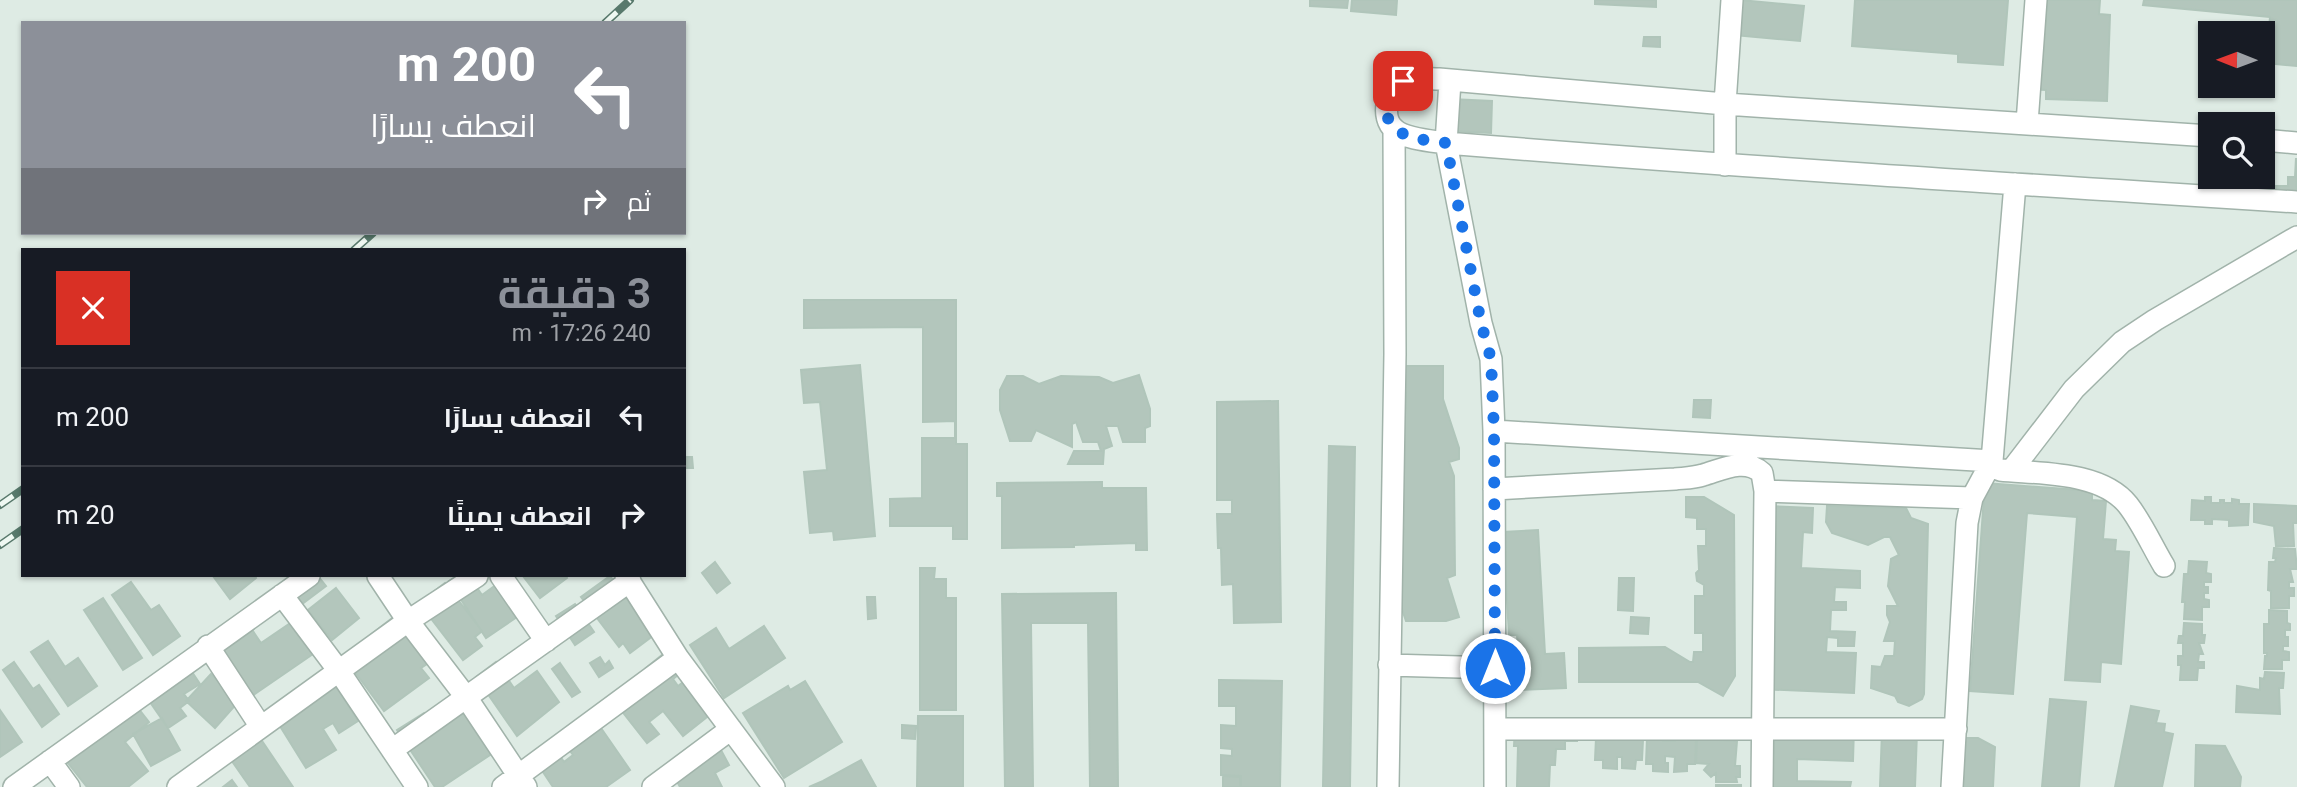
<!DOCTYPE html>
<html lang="ar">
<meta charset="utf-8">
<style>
body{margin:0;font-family:Roboto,Cairo,sans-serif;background:#20242c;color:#f1f3f6;direction:rtl;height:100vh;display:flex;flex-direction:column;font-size:26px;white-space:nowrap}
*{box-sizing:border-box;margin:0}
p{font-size:23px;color:#9ea1a6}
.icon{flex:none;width:38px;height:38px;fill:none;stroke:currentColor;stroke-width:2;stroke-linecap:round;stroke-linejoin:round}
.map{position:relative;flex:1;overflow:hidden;direction:ltr}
.sheet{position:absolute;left:21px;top:248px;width:665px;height:329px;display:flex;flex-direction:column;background:#171b24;border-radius:0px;box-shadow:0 2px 5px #0004;direction:rtl}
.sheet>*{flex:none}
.top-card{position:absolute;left:21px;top:21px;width:665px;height:214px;border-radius:0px;box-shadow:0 2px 5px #0004;direction:rtl;background:#8c9099;color:#fff;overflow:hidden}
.needle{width:46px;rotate:271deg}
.tools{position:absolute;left:2198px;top:21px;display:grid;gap:14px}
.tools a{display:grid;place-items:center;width:77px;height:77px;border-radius:0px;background:#171b24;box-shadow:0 2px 5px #0004;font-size:35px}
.pin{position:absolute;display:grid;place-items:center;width:60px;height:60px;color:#fff;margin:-30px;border-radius:14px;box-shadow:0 4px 10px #0006}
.me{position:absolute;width:77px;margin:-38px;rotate:0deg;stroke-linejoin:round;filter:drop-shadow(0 0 5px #0008)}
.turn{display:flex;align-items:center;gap:24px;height:147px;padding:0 35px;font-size:32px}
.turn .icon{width:91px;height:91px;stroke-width:2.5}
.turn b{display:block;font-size:49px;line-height:60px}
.then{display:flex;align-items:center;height:66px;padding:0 35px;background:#0003;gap:14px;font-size:26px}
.round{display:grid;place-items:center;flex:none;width:74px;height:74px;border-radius:0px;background:#20242c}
.overview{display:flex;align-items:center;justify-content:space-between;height:119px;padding:0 35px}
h1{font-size:42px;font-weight:700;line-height:52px;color:#8c9099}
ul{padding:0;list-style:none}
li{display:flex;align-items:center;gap:21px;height:98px;padding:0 35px;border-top:2px solid #363941}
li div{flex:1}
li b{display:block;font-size:26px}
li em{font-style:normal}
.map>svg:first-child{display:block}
.building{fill:#b3c6bc;stroke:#b0c5ba;stroke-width:2}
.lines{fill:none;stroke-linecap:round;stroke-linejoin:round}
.minor-casing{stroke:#a1b3aa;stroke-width:24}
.minor{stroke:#fff;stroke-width:21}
.rail-casing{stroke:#58796c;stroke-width:8}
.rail{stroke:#eff8f2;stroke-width:5;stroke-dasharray:16;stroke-linecap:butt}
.route{stroke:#1a73e8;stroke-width:12;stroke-dasharray:0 21.6}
</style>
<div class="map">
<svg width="2297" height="787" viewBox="0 0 2297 787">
<rect width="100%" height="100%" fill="#deebe4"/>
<path class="building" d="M1310 0H1348L1347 8 1310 6Z
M1352 0H1397L1396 15 1351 11Z
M1595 0H1656V7L1595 4Z
M1740 0 1804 6 1800 41 1722 34Z
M1855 0H2008L2003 65 1958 62V54L1852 46Z
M2032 0H2100L2099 14 2110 15 2107 101 2046 99V90L2029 89Z
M2144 0H2297V66L2266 63 2270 17 2143 5Z
M1644 37H1660V47L1643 46Z
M1450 99 1492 101 1491 133 1448 131Z
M2296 158 2297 209H2275L2276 186H2288V177H2295Z
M804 300H956V444H967V539H953V526H890V499L922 498V438H955V421L923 422V327L804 328Z
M860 365 875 536 834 540 833 531 810 533 804 472 827 470 820 402 804 403 801 370Z
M1396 366H1443V399L1459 448V459L1449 462 1454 476 1455 575 1447 578 1459 617 1446 621H1406L1392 580V529H1404L1394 498V419L1405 415 1406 393H1396Z
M1139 375 1150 409V426L1145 428V442H1123L1118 426H1106L1112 446 1104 449 1103 464H1068L1074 451H1101L1098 442H1083L1076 422 1072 424V447L1036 430 1031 441H1010L1000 410V390L1007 376H1023L1039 384 1061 376 1099 377 1113 383Z
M1694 400H1711L1710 418 1693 417Z
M1278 401 1281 622 1234 623 1233 584 1222 585 1221 548H1218L1217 514H1232V500H1217V402Z
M1329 446 1355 447 1350 787H1323Z
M684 457H692L693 468H684Z
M1102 482V488H1146L1147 550H1136V543L1074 545V547L1002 548V496H997V483Z
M1985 483 2092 491V500L2106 501 2103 539 2116 540 2115 551 2129 552 2121 664 2101 662 2100 682 2065 680 2077 517 2027 513 2013 694 1970 691Z
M1686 497H1704L1734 515 1735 676 1723 696 1698 682H1579V648L1665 647 1690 662H1693L1694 652H1703V633H1695V596H1704V585L1697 581 1696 573 1699 570 1698 546H1706V529H1697V518L1686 517Z
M2205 497H2211V503H2220V500H2224V503H2232V499L2239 500V504H2249L2248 525 2229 526V520L2212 519V524H2205V520H2191L2192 500 2205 501Z
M2254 504 2297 506V523H2293L2294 546H2276L2274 526 2254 522Z
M1766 506 1813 508 1812 533 1803 532 1801 568 1860 571V588L1835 587 1834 602H1846V610H1831L1830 631 1855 632 1854 646H1838V638L1827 637 1826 652 1856 653 1854 693 1758 689Z
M1827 506 1906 508 1911 518 1928 524 1924 694 1922 699 1909 706 1898 702 1895 696 1871 688 1872 666 1881 667 1885 656H1894L1895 641H1884L1890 622 1887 615V606H1898L1888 586 1891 559 1899 555 1890 537H1884L1868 545 1832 533 1826 522Z
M1538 530 1545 654 1564 653 1566 688 1521 690 1517 635H1509L1503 532Z
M2274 548 2295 549 2297 569H2290L2293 582H2289V588H2294V596H2289V608H2271V591L2268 590 2269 562H2275L2276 558H2273Z
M2189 561 2207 562 2206 573 2211 574V582H2204V587H2208V593H2204V599L2209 600V607H2202V620L2184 619 2185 602H2182L2184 574H2188Z
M715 562 730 583 717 593 702 573Z
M920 568H935L934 579H946V598H956V710H920Z
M213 576H255L256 578 230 599Z
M318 576 326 586 302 604 285 582Z
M457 576H469L482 595 496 585 517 617 486 638 449 581Z
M523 576H566L567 578 540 598Z
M610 576 654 635 630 653 623 643 619 647 581 597Z
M1619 578H1634L1633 611 1618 610Z
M131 582 151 610 159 605 180 636 153 655 112 595Z
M445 583 482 631 475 637 482 646 463 660 419 603Z
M336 588 359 618 332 640 308 610Z
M1116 593 1118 787H1090L1088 623H1031L1033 787H1005L1002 594Z
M867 597H875L876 618 868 619Z
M103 598 142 658 123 670 84 610Z
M575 604 594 632 575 645 556 616Z
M2269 610 2287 611V623L2290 624V630H2285V637H2288V646H2283V651L2289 652V660H2282V669H2264L2265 656H2267V653H2264V624H2269Z
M242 615 261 643 292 622 313 654 252 696 212 635Z
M395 616 430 662 421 668 429 678 384 711 346 660 372 640 369 636Z
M1631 617 1649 618 1648 634 1630 633Z
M2184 623 2202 624V635H2205L2204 643H2199L2203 654H2199L2198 662H2204V668H2198L2197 680H2180L2181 665H2178V656H2183V643H2178L2179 636H2183Z
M764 626 785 658 724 698 690 645 716 628 729 649Z
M48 641 65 667 78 658 97 686 68 706 31 652Z
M667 651 683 671 673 679 678 686 686 680 712 713 683 736 663 711 649 722 659 734 647 743 617 705 645 683 652 690 659 684 646 668Z
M600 657 605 665 609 661 613 668 599 677 590 663Z
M184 660 200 684 184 694 189 701 180 708 186 716 168 728 143 692Z
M14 662 33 689 39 685 59 714 42 727 3 670Z
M496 662 514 688 537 671 559 702 517 736 476 677Z
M560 663 580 692 572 697 552 669Z
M327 671 358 721 339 733 333 723 323 729 336 750 306 768 270 710Z
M2265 672 2284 673 2283 688H2279L2280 714 2236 712 2237 686 2260 690V678L2264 679Z
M211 674 239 701 215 728 186 701Z
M1219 680 1282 681 1280 787H1241V776L1221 775V755L1232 756V749L1221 748V725L1236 726V706H1219Z
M805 681 842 742 784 778 743 713 788 686 790 690Z
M456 696 499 749 442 787H435L397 730 424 713 426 716Z
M131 699 149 722 125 742 148 771 128 787H87L60 753Z
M2050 699 2086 702 2079 787H2042Z
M2131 706 2159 711 2156 723 2165 724 2164 732 2173 734 2162 787H2115Z
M0 710 22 742 0 757Z
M592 715 630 770 606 787H553L531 754 550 741 564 762 573 755 560 737Z
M918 716H963V787H917Z
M162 718 180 750 151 766 133 734Z
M250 723 293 787H250L220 744Z
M902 725 916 726 915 739 902 738Z
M1759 725 1854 727 1853 761 1797 759V781L1851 782 1850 787H1758Z
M1515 726 1577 728V741H1565V749H1556L1555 765H1550L1549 787H1517L1518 746H1514Z
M1882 731 1917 732 1915 787H1880Z
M1647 737H1664L1663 741H1675V738L1696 740 1695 764H1687V771L1674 772 1675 757 1665 756V763H1668V772L1653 771V764H1646Z
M1596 738 1643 740 1642 760H1636L1635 769 1622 768V757H1617V769L1603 768V760H1595Z
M1960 738H1978L1995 747 1993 787H1953Z
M715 739 729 765 715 773 722 787H680L673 774Z
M1697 739 1737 741 1735 766H1740V777H1736L1737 782H1716V773L1711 777 1704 770 1709 764 1696 763Z
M2196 745 2225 746 2241 777 2240 787H2195Z
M861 760 876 787H809L823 781Z
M1223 776 1240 777V787H1223Z
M232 780 237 787H223Z
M1716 785H1741V787H1716Z"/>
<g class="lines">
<g class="minor-casing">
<path id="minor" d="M1450 81 1446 143 1481 323 1491 359 1494 431 1495 787
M2027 123 2036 0
M2210 136 1725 104 1439 79C1428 79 1413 77 1402 82 1386 89 1381 118 1394 129 1404 139 1432 141 1446 143 1729 166 2013 184 2297 202
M2263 140 2297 143
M1725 165V104L1732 0
M1494 431 1992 461 2015 184
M2000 470C2040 474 2101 471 2128 505 2142 523 2152 546 2164 566
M2011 471 2074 389 2122 342 2155 320 2297 237
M1494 489 1675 479C1684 478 1694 478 1703 475 1721 470 1745 457 1762 473L1765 491
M1972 498 1992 461
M378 576 408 621 466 697 526 787
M501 576 546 641
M626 576 678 658 774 787
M282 595 339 671 417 787
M208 646 261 727
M1389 665 1495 668
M1495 729H1956
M392 750 630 581
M50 761 69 787
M14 787 309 576
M178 787 408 621 477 576
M503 787 678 658
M653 787 731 729
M1388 787 1395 354 1394 130
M1762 787 1765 491 1972 498 1967 523 1952 787"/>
</g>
<use href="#minor" class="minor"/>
<g class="rail-casing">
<path id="rail" d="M605 23 630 0
M354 250 373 233
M0 505 23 489
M0 545 23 529"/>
</g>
<use href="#rail" class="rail"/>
</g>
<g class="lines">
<path class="route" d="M1403 81C1394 87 1390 92 1388 103 1380 137 1422 140 1446 143L1481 323 1491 359 1494 431 1495 668"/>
</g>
</svg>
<div class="tools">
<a><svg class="needle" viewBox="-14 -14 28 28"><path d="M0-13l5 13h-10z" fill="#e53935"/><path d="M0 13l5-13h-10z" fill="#9ea1a6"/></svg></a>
<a><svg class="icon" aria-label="search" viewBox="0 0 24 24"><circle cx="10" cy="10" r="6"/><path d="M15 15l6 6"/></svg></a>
</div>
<div class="pin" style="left:1403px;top:81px;background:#d93025"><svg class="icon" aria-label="arrive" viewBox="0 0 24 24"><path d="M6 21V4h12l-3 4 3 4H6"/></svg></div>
<svg class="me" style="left:1495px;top:668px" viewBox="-20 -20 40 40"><circle r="17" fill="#1a73e8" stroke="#fff" stroke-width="3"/><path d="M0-11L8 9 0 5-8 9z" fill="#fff"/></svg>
<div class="top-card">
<div class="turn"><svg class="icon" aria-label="left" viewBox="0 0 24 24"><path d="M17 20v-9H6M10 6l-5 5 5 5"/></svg><div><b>200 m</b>انعطف يسارًا</div></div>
<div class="then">ثم<svg class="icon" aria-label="right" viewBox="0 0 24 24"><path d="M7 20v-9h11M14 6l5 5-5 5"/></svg></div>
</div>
<section class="sheet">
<div class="overview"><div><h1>3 دقيقة</h1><p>240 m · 17:26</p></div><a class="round" style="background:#d93025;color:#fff"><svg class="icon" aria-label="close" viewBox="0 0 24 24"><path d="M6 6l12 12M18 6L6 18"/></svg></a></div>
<ul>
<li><svg class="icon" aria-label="left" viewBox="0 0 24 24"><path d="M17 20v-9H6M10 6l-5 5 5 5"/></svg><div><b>انعطف يسارًا</b></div><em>200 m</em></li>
<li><svg class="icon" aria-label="right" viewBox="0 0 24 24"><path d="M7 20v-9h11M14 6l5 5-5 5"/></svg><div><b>انعطف يمينًا</b></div><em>20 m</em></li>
</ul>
</section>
</div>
